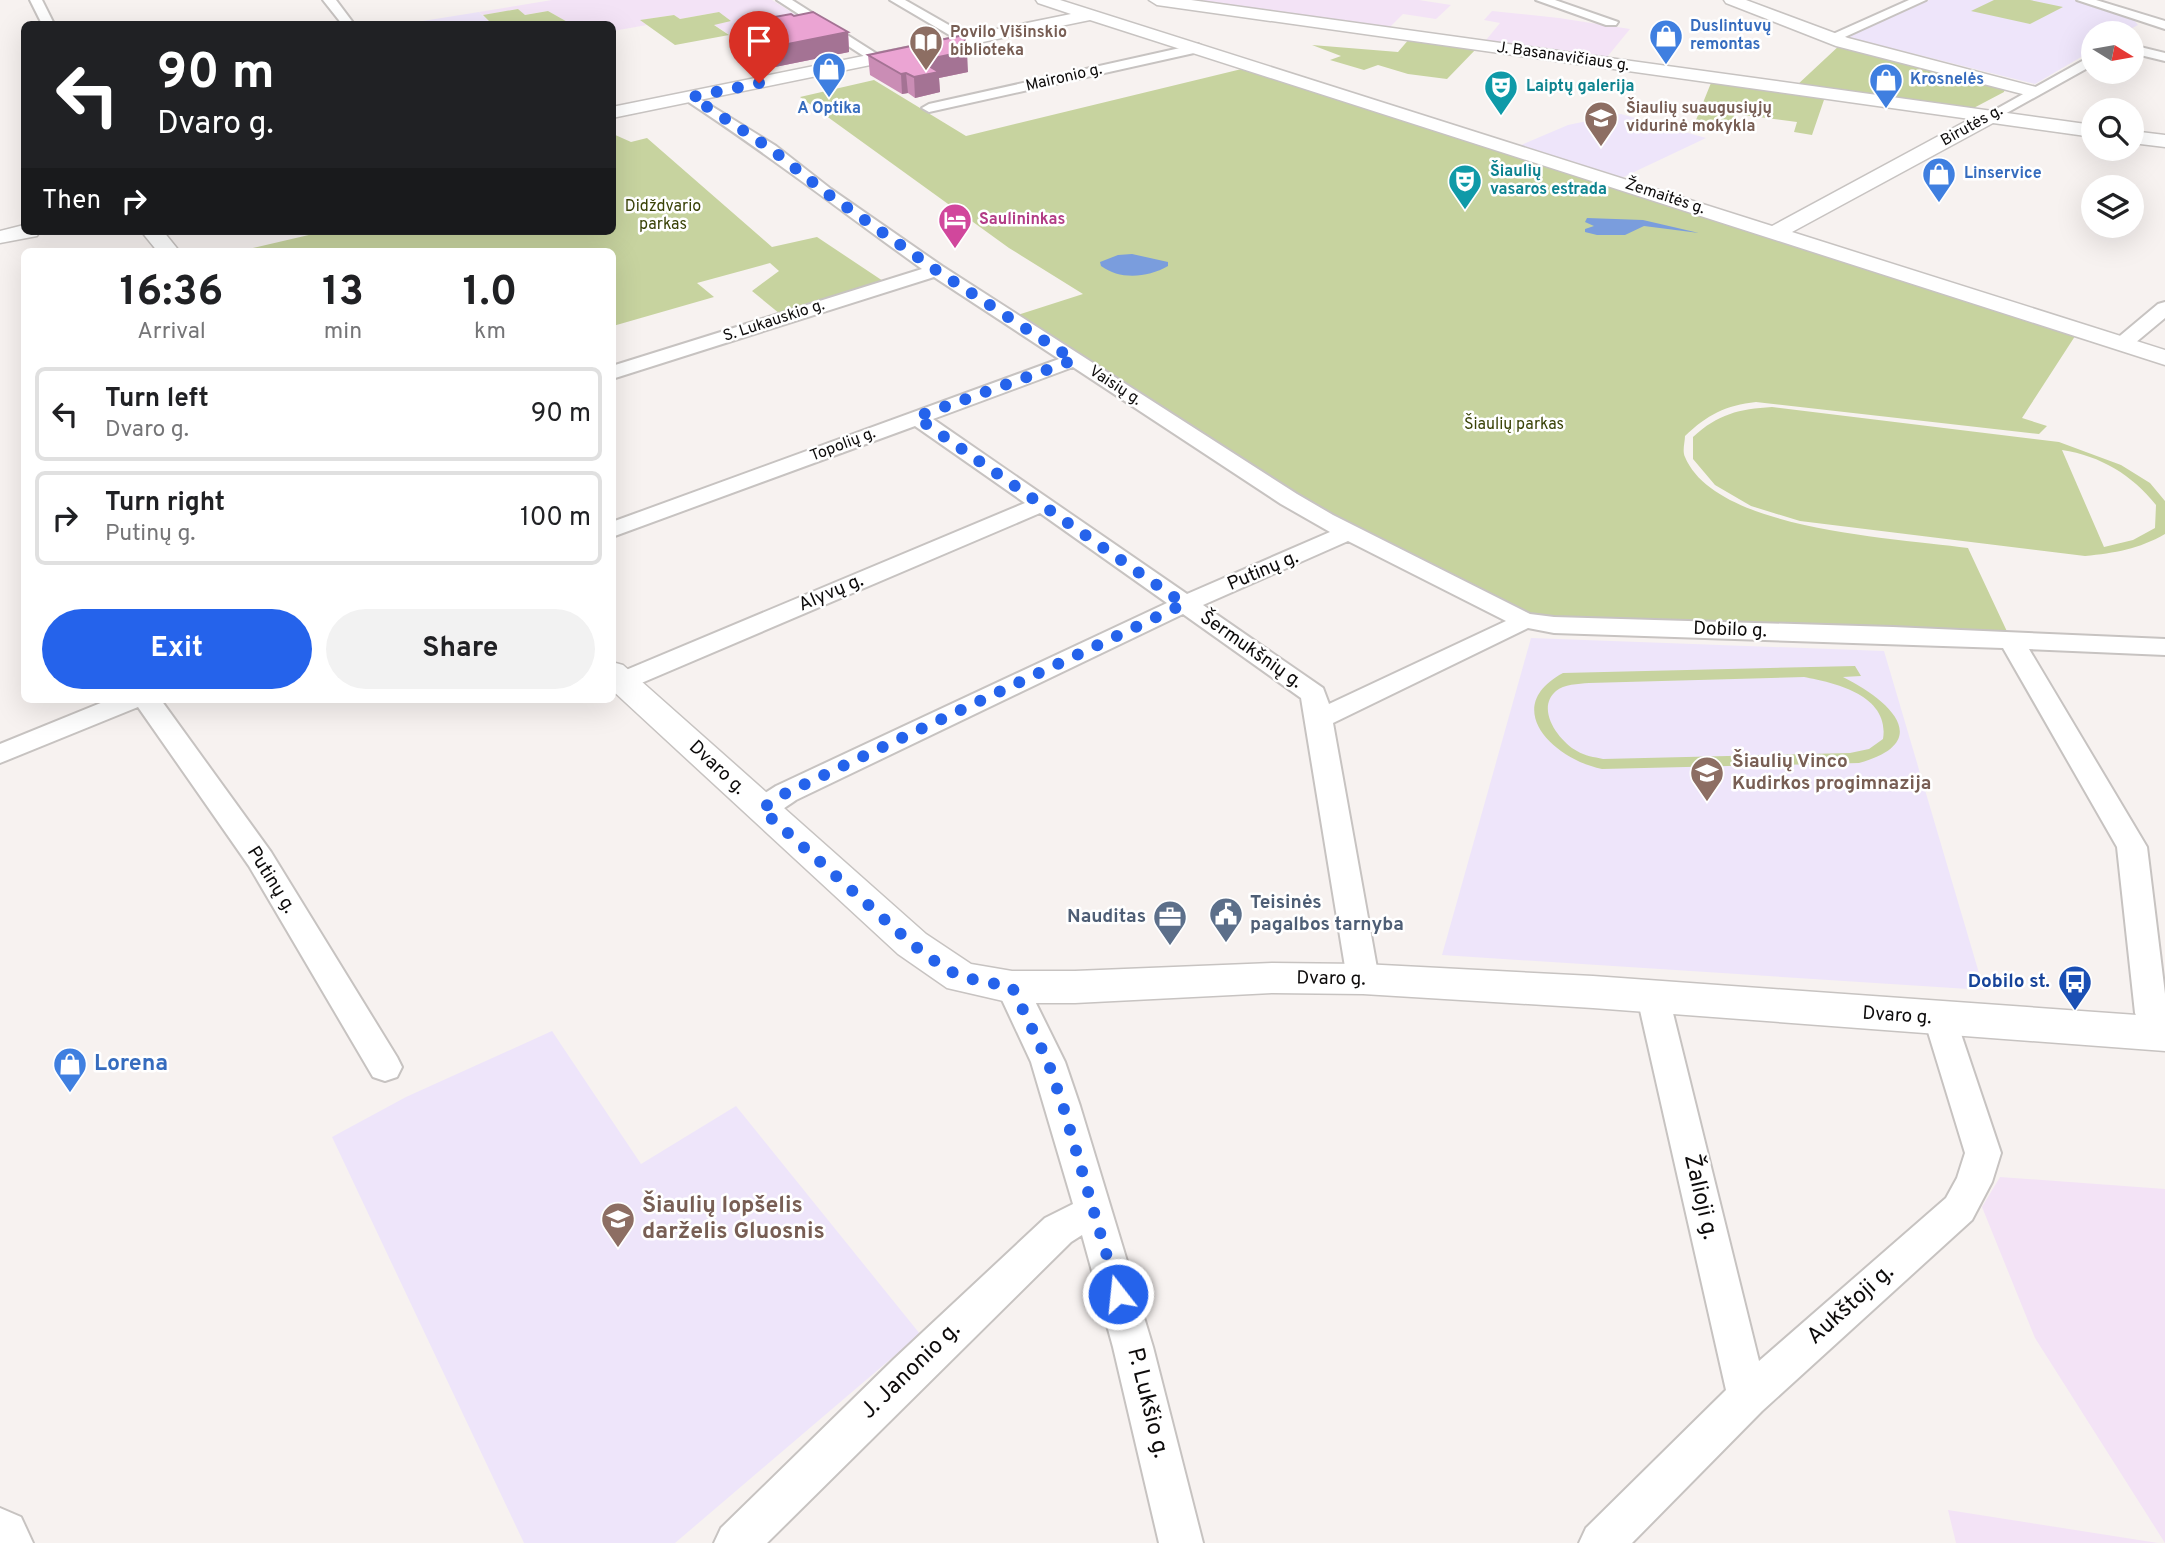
<!DOCTYPE html>
<meta charset="utf-8">
<style>
body{margin:0;font-family:Overpass,sans-serif;background:#f2f2f2;color:#202124;height:100vh;display:flex;flex-direction:column;font-size:26px;white-space:nowrap}
*{box-sizing:border-box;margin:0}
p{font-size:23px;color:#757577}
.icon{flex:none;width:38px;height:38px;fill:none;stroke:currentColor;stroke-width:2;stroke-linecap:round;stroke-linejoin:round}
.map{position:relative;flex:1;overflow:hidden}
.drawer{position:absolute;left:21px;top:248px;width:595px;height:455px;display:flex;flex-direction:column;background:#fff;border-radius:10px;box-shadow:0 7px 28px #0002}
.drawer>*{flex:none}
.banner{position:absolute;left:21px;top:21px;width:595px;height:214px;border-radius:10px;box-shadow:0 7px 28px #0002;background:#202124;color:#fff;overflow:hidden}
.needle{width:46px;rotate:101deg}
.fabs{position:absolute;left:2081px;top:21px;display:grid;gap:14px}
.fabs a{display:grid;place-items:center;width:63px;height:63px;border-radius:50%;background:#fff;box-shadow:0 7px 28px #0002;font-size:35px}
.pin{position:absolute;display:grid;place-items:center;width:60px;height:60px;color:#fff;margin:-72px -30px;border-radius:50% 50% 50% 0;rotate:-45deg;box-shadow:0 0 7px #0007}
.pin .icon{rotate:45deg}
.me{position:absolute;width:77px;margin:-38px;rotate:344deg;stroke-linejoin:round;filter:drop-shadow(0 0 5px #0008)}
.turn{display:flex;align-items:center;gap:24px;height:147px;padding:0 21px;font-size:32px}
.turn .icon{width:91px;height:91px;stroke-width:2.5}
.turn b{display:block;font-size:49px;line-height:60px}
.then{display:flex;align-items:center;height:66px;padding:0 21px;background:#0003;gap:14px;font-size:26px}
.eta{display:flex;justify-content:space-evenly;align-items:center;height:119px;text-align:center}
.eta b{font-size:42px;font-weight:700;line-height:49px}
.action{display:flex;gap:14px;margin-top:auto;padding:14px 21px}
.action a{flex:1;height:80px;border-radius:42px;background:#2563eb;color:#fff;font-size:28px;font-weight:700;line-height:80px;text-align:center}
.action a+a{background:#f2f2f2;color:#202124}
ul{padding:0;list-style:none}
li{display:flex;align-items:center;gap:21px;height:94px;margin:0 14px 10px;padding:0 7px;border:4px solid #e0e0e0;border-radius:10px}
li div{flex:1}
li b{display:block;font-size:26px}
li em{font-style:normal}
.map>svg:first-child{display:block}
.commercial{fill:#f3e3f6}
.education{fill:#eee5fa}
.green{fill:#c7d39f;fill-rule:evenodd}
.water{fill:#7a9ddd}
.lines{fill:none;stroke-linecap:round;stroke-linejoin:round}
.minor-casing{stroke:#c7c3c1;stroke-width:4}
.major-casing{stroke:#c7c3c1;stroke-width:3}
.highway-casing{stroke:#c7c3c1;stroke-width:4}
.minor{fill:#fff;fill-rule:evenodd}
.major{fill:#fff;fill-rule:evenodd}
.highway{fill:#fff;fill-rule:evenodd}
.wall{fill:#ca8db5}
.shaded-wall{fill:#a47394}
.building{fill:#eba4d3;stroke:#a47394;stroke-width:2}
.route{stroke:#2563eb;stroke-width:12;stroke-dasharray:0 21.6}
.labels{text-anchor:middle;dominant-baseline:central;stroke-width:5;stroke-linejoin:round;paint-order:stroke}
.far-shop-label{font-size:16px;font-weight:bold;fill:#366cbe;stroke:#fff;text-anchor:start}
.far-education-label{font-size:16px;font-weight:bold;fill:#785e54;stroke:#fff;text-anchor:start}
.far-street-label{font-size:16px;fill:#0d0b0b;stroke:#fff}
.far-culture-label{font-size:16px;font-weight:bold;fill:#0d838f;stroke:#fff;text-anchor:start}
.far-park-label{font-size:16px;fill:#394206;stroke:#fff}
.far-hotel-label{font-size:16px;font-weight:bold;fill:#b23c85;stroke:#fff;text-anchor:start}
.street-label{font-size:19px;fill:#0d0b0b;stroke:#fff}
.education-label{font-size:19px;font-weight:bold;fill:#785e54;stroke:#fff;text-anchor:start}
.service-label{font-size:19px;font-weight:bold;fill:#4e5e75;stroke:#fff;text-anchor:start}
.transit-label{font-size:19px;font-weight:bold;fill:#164399;stroke:#fff;text-anchor:end}
.near-shop-label{font-size:23px;font-weight:bold;fill:#366cbe;stroke:#fff;text-anchor:start}
.near-street-label{font-size:23px;fill:#0d0b0b;stroke:#fff}
.near-education-label{font-size:23px;font-weight:bold;fill:#785e54;stroke:#fff;text-anchor:start}
</style>
<div class="map">
<svg width="2165" height="1543" viewBox="0 0 2165 1543">
<rect width="100%" height="100%" fill="#f7f2f0"/>
<path class="commercial" d="M552 0H772L809 23 735 38 713 24 719 12 680 19 674 15 641 20 647 25 613 31 612 24H571L548 11 524 15 518 9 483 15 479 12Z
M1203 0H1419L1451 5 1436 19 1403 14 1387 30 1207 4Z
M1492 11 1559 18 1630 29 1603 62 1482 45 1500 23 1484 20Z
M2000 1177 2165 1189V1543L2035 1338 1982 1207Z
M1948 1510 2158 1543H1956Z"/>
<path class="education" d="M1929 0H2074L2133 19 2138 25 2123 33H2093V50L2035 84 1847 37Z
M479 12 492 24H404Z
M1621 114 1706 138 1615 181 1514 148 1568 125Z
M1531 638 1884 651 1984 990 1442 955Z
M552 1031 641 1164 736 1106 920 1334 675 1543H524L332 1137 406 1097Z"/>
<path class="green" d="M1994 0H2030L2063 7 2030 24 1971 11Z
M518 9 525 15 548 11 571 24H492L483 15Z
M719 12 731 21 714 25 729 35 675 45 640 20 674 15 680 19Z
M1410 38 1478 47 1447 79 1408 74 1378 65 1364 70 1330 60 1341 56 1312 45 1398 52Z
M1841 44 2005 88 2004 92 1968 111 1796 86Z
M1254 66 2079 330 2022 418 2047 426 2039 434 1756 402C1726 405 1707 415 1685 436 1685 442 1682 451 1685 457 1716 531 1897 538 1968 548L2011 640 1535 623 1325 520 1011 317 1083 294 1009 248 800 97 874 80 966 136Z
M1713 78 1826 94 1812 135 1794 132 1797 122 1735 114 1729 125 1696 120Z
M613 134 631 142 647 138 772 247 817 237 889 285 785 318 752 291 779 271 770 263 697 283 714 297 613 326 612 252H236L326 231H612Z
M1772 407 2059 442 2121 465 2150 483 2165 501V534C2139 549 2115 553 2085 556L1800 521 1751 506 1715 485 1693 459V437C1718 414 1739 409 1772 407ZM2062 450C2101 456 2132 475 2156 505L2155 528 2133 540 2104 547Z
M1855 666 1861 676 1843 677C1887 699 1937 741 1859 763L1602 769C1553 759 1500 707 1563 673ZM1804 677C1837 683 1890 696 1883 739L1869 749 1850 753 1603 759C1594 757 1585 756 1577 751 1559 741 1535 709 1556 691 1564 684 1578 684 1589 683Z"/>
<path class="water" d="M1587 218 1643 220 1699 233 1644 226 1625 235H1597L1585 232V229L1594 226 1585 222Z
M1132 254 1168 262V266C1147 278 1120 280 1101 266L1100 262 1118 255Z"/>
<g class="lines">
<g class="minor-casing">
<path id="minor" d="M30 0H42L54 24H42Z
M323 0H336L354 24H342Z
M777 0H792L885 59 878 63 873 62Z
M890 0H905L975 40 973 43H963Z
M1536 0H1555L1618 22 1616 25H1606Z
M1909 0H1926L1836 41 1831 42 1824 38Z
M2077 0H2096L2165 21V29Z
M1198 44 1205 48 1203 51 929 112 922 108 929 104Z
M2132 45 2165 53V61L2132 53Z
M2093 55V65L1994 120 1989 121 1982 117Z
M692 94 776 146 831 189 942 266 1297 494 1333 515 1530 614 1554 617 1893 627 2165 639V655L2029 649 2147 847 2165 994V1046L2160 1047 2148 1043 2135 1013 2117 847 2003 648 1554 633 1528 628 1333 723 1379 979 1374 988 1363 991 1352 988 1347 979 1301 698 1183 614 796 800C781 810 769 821 751 816L747 809 751 802 776 786 1167 603 1040 513 632 687 623 689 614 687V675L1025 503 915 426 612 537V522L1059 359 934 277 612 379V366L922 269C844 213 768 154 687 101L685 98ZM1073 367 1281 504 1330 532 1187 594 933 419ZM1348 541 1506 621 1329 704 1323 688 1203 605Z
M2165 302V318L2129 348H2115L2112 344 2115 340 2158 304Z
M108 700H161L271 852 397 1057 402 1067 397 1077 385 1081 373 1077 249 866 138 707 0 763V744Z
M1012 975 1023 978 1028 987 1065 1062 1080 1106 1153 1347 1203 1543H1159L1113 1347 1082 1235 1071 1242 767 1543H714L721 1528 894 1359 1045 1218 1073 1204 1031 1062 996 987 1001 978Z
M1653 984 1664 988 1669 997 1759 1361 1946 1198 1957 1178 1965 1153 1924 1019 1928 1010 1940 1006 1952 1010 1956 1019 2001 1153 1992 1182 1972 1220 1762 1411 1632 1543H1579L1586 1528 1726 1390 1637 997 1642 988Z"/>
</g>
<g class="major-casing">
<path id="major" d="M1036 0H1060L1772 226 1970 119 1157 5 1149 0H1191L2093 125V137L1993 123 1792 232 2165 350V365L1090 20 612 118V107L1071 14 1038 3Z
M1724 0H1746L1848 38 2040 88 2043 92 2034 97 1836 46 1726 3Z
M2132 131 2165 135V147L2132 143Z
M24 225V231H40L37 236 0 243V231Z
M141 231H163L180 252H158Z
M612 662 623 665 926 934 971 964 1012 971H1075L1272 963 1363 964 1593 976 2165 1017V1051L1593 1008 1363 994 1272 993 1075 1003H1012L947 988 898 954 612 690Z"/>
</g>
<g class="highway-casing">
<path id="highway" d="M0 1508 21 1517 33 1543H0Z"/>
</g>
<use href="#minor" class="minor"/>
<use href="#major" class="major"/>
<use href="#highway" class="highway"/>
</g>
<path class="wall" d="M758 20 848 32 849 52 775 67 744 46 741 27 758 24Z
M868 55 968 72 939 78 940 92 915 98 908 93 902 94 870 75Z"/>
<path class="shaded-wall" d="M848 32 849 52 775 67 773 47Z
M967 51 968 72 939 78 940 92 915 98 914 77 920 61Z
M906 73 908 93 902 94 901 74Z"/>
<path class="building" d="M813 12 848 32 773 47 741 27 762 23 758 20 791 14 794 16Z
M964 35 967 51 920 61 939 72 914 77 906 73 901 74 868 55Z"/>
<g class="lines">
<path class="route" d="M759 83 692 97 771 149 825 192 936 270 1074 360 916 417 1184 604 786 793 761 809 912 944 940 965 961 977 1012 987 1048 1062 1063 1106 1118 1294"/>
</g>
<defs>
<g id="shop-pin" transform="scale(1.75)"><path d="M0 17L-7.5 6A9.5 9.5 0 1 1 7.5 6Z" fill="#3f7fe0" stroke="#fff"/><path d="M-5-2.5h2.3a2.7 3.5 0 0 1 5.4 0H5L5.5 6h-11ZM-1.5-2.5h3a1.5 2.3 0 0 0-3 0Z" fill="#fff"/></g>
<g id="library-pin" transform="scale(1.75)"><path d="M0 17L-7.5 6A9.5 9.5 0 1 1 7.5 6Z" fill="#8d6e63" stroke="#fff"/><path d="M-6-4Q-3-5.5-.7-3.5V5Q-3 3-6 4ZM6-4Q3-5.5 .7-3.5V5Q3 3 6 4Z" fill="#fff"/></g>
<g id="theatre-pin" transform="scale(1.75)"><path d="M0 17L-7.5 6A9.5 9.5 0 1 1 7.5 6Z" fill="#0f9aa8" stroke="#fff"/><path d="M-5-5.5Q0-4 5-5.5V0Q5 5 0 6Q-5 5-5 0ZM-3.3-2.5H-1v1.5H-3.3ZM1-2.5H3.3v1.5H1ZM-2.8 1Q0 5.5 2.8 1Z" fill="#fff"/></g>
<g id="school-pin" transform="scale(1.75)"><path d="M0 17L-7.5 6A9.5 9.5 0 1 1 7.5 6Z" fill="#8d6e63" stroke="#fff"/><path d="M0-5L7-2L0 1L-7-2ZM-4 1L0 2.5L4 1V4Q0 6-4 4Z" fill="#fff"/></g>
<g id="hotel-pin" transform="scale(1.75)"><path d="M0 17L-7.5 6A9.5 9.5 0 1 1 7.5 6Z" fill="#d1479c" stroke="#fff"/><path d="M-6-4.5h1.5V1H6V5H4.5V3h-9V5H-6ZM-4 0a1.8 1.8 0 1 1 3.6 0ZM.5 0V-2.5h3Q6-2.5 6 0Z" fill="#fff"/></g>
<g id="civic-pin" transform="scale(1.75)"><path d="M0 17L-7.5 6A9.5 9.5 0 1 1 7.5 6Z" fill="#5c6f8a" stroke="#fff"/><path d="M-.6-6.5H3V-4.5H.6V-3L4-1V1h2V6H-6V1h2V-1L-.6-3ZM-1.2 2.5V6h2.4V2.5Z" fill="#fff"/></g>
<g id="office-pin" transform="scale(1.75)"><path d="M0 17L-7.5 6A9.5 9.5 0 1 1 7.5 6Z" fill="#5c6f8a" stroke="#fff"/><path d="M-6-3h4V-5.5h4V-3h4V5H-6ZM-1-4.5V-3h2v-1.5ZM-6 0V1H6V0Z" fill="#fff"/></g>
<g id="bus-pin" transform="scale(1.75)"><path d="M0 17L-7.5 6A9.5 9.5 0 1 1 7.5 6Z" fill="#1a4fb4" stroke="#fff"/><path d="M-5-6H5V4H4V6H2V4H-2V6H-4V4H-5ZM-3.5-4V0h7V-4ZM-3.5 1.2v1.5H-2V1.2ZM2 1.2v1.5H3.5V1.2Z" fill="#fff"/></g>
</defs>
<g fill-rule="evenodd">
<use href="#shop-pin" x="1666" y="36"/>
<use href="#library-pin" x="926" y="42"/>
<use href="#shop-pin" x="829" y="69"/>
<use href="#shop-pin" x="1886" y="80"/>
<use href="#theatre-pin" x="1501" y="87"/>
<use href="#school-pin" x="1601" y="118"/>
<use href="#shop-pin" x="1939" y="174"/>
<use href="#theatre-pin" x="1465" y="181"/>
<use href="#hotel-pin" x="955" y="220"/>
<use href="#school-pin" x="1707" y="773"/>
<use href="#civic-pin" x="1226" y="914"/>
<use href="#office-pin" x="1170" y="917"/>
<use href="#bus-pin" x="2075" y="982"/>
<use href="#shop-pin" x="70" y="1064"/>
<use href="#school-pin" x="618" y="1219"/>
</g>
<g class="labels">
<g class="far-shop-label">
<text x="1690" y="27">Duslintuvų<tspan x="1690" dy="18">remontas</tspan></text>
<text x="1910" y="80">Krosnelės</text>
<text x="829" y="109" text-anchor="middle">A Optika</text>
<text x="1964" y="174">Linservice</text>
</g>
<g class="far-education-label">
<text x="950" y="33">Povilo Višinskio<tspan x="950" dy="18">biblioteka</tspan></text>
<text x="1626" y="109">Šiaulių suaugusiųjų<tspan x="1626" dy="18">vidurinė mokykla</tspan></text>
</g>
<g class="far-street-label">
<text transform="translate(1563 57) rotate(8)">J. Basanavičiaus g.</text>
<text transform="translate(1064 78) rotate(-13)">Maironio g.</text>
<text transform="translate(1972 126) rotate(-29)">Birutės g.</text>
<text transform="translate(1665 197) rotate(18)">Žemaitės g.</text>
<text transform="translate(774 321) rotate(-18)">S. Lukauskio g.</text>
<text transform="translate(1115 386) rotate(33)">Vaisių g.</text>
<text transform="translate(843 445) rotate(-21)">Topolių g.</text>
</g>
<g class="far-culture-label">
<text x="1526" y="87">Laiptų galerija</text>
<text x="1490" y="172">Šiaulių<tspan x="1490" dy="18">vasaros estrada</tspan></text>
</g>
<g class="far-park-label">
<text x="663" y="207">Didždvario<tspan x="663" dy="18">parkas</tspan></text>
<text x="1514" y="425">Šiaulių parkas</text>
</g>
<g class="far-hotel-label">
<text x="979" y="220">Saulininkas</text>
</g>
<g class="street-label">
<text transform="translate(1263 571) rotate(-23)">Putinų g.</text>
<text transform="translate(831 593) rotate(-23)">Alyvų g.</text>
<text transform="translate(1730 630) rotate(2)">Dobilo g.</text>
<text transform="translate(1251 650) rotate(35)">Šermukšnių g.</text>
<text transform="translate(717 768) rotate(43)">Dvaro g.</text>
<text transform="translate(271 880) rotate(58)">Putinų g.</text>
<text transform="translate(1331 979) rotate(1)">Dvaro g.</text>
<text transform="translate(1897 1016) rotate(4)">Dvaro g.</text>
</g>
<g class="education-label">
<text x="1732" y="762">Šiaulių Vinco<tspan x="1732" dy="22">Kudirkos progimnazija</tspan></text>
</g>
<g class="service-label">
<text x="1250" y="903">Teisinės<tspan x="1250" dy="22">pagalbos tarnyba</tspan></text>
<text x="1146" y="917" text-anchor="end">Nauditas</text>
</g>
<g class="transit-label">
<text x="2050" y="982">Dobilo st.</text>
</g>
<g class="near-shop-label">
<text x="94" y="1064">Lorena</text>
</g>
<g class="near-street-label">
<text transform="translate(1700 1197) rotate(77)">Žalioji g.</text>
<text transform="translate(1851 1305) rotate(-42)">Aukštoji g.</text>
<text transform="translate(911 1371) rotate(-44)">J. Janonio g.</text>
<text transform="translate(1147 1403) rotate(76)">P. Lukšio g.</text>
</g>
<g class="near-education-label">
<text x="642" y="1206">Šiaulių lopšelis<tspan x="642" dy="26">darželis Gluosnis</tspan></text>
</g>
</g>
</svg>
<div class="fabs">
<a><svg class="needle" viewBox="-14 -14 28 28"><path d="M0-13l5 13h-10z" fill="#e53935"/><path d="M0 13l5-13h-10z" fill="#757577"/></svg></a>
<a><svg class="icon" aria-label="search" viewBox="0 0 24 24"><circle cx="10" cy="10" r="6"/><path d="M15 15l6 6"/></svg></a>
<a><svg class="icon" aria-label="layers" viewBox="0 0 24 24"><path d="M12 4l9 5-9 5-9-5zM3 14l9 5 9-5"/></svg></a>
</div>
<div class="pin" style="left:759px;top:83px;background:#d93025"><svg class="icon" aria-label="arrive" viewBox="0 0 24 24"><path d="M6 21V4h12l-3 4 3 4H6"/></svg></div>
<svg class="me" style="left:1118px;top:1294px" viewBox="-20 -20 40 40"><circle r="17" fill="#2563eb" stroke="#fff" stroke-width="3"/><path d="M0-11L8 9 0 5-8 9z" fill="#fff"/></svg>
<div class="banner">
<div class="turn"><svg class="icon" aria-label="left" viewBox="0 0 24 24"><path d="M17 20v-9H6M10 6l-5 5 5 5"/></svg><div><b>90 m</b>Dvaro g.</div></div>
<div class="then">Then<svg class="icon" aria-label="right" viewBox="0 0 24 24"><path d="M7 20v-9h11M14 6l5 5-5 5"/></svg></div>
</div>
<section class="drawer">
<div class="eta">
<div><b>16:36</b><p>Arrival</p></div>
<div><b>13</b><p>min</p></div>
<div><b>1.0</b><p>km</p></div>
</div>
<ul>
<li><svg class="icon" aria-label="left" viewBox="0 0 24 24"><path d="M17 20v-9H6M10 6l-5 5 5 5"/></svg><div><b>Turn left</b><p>Dvaro g.</p></div><em>90 m</em></li>
<li><svg class="icon" aria-label="right" viewBox="0 0 24 24"><path d="M7 20v-9h11M14 6l5 5-5 5"/></svg><div><b>Turn right</b><p>Putinų g.</p></div><em>100 m</em></li>
</ul>
<div class="action"><a>Exit</a><a>Share</a></div>
</section>
</div>
